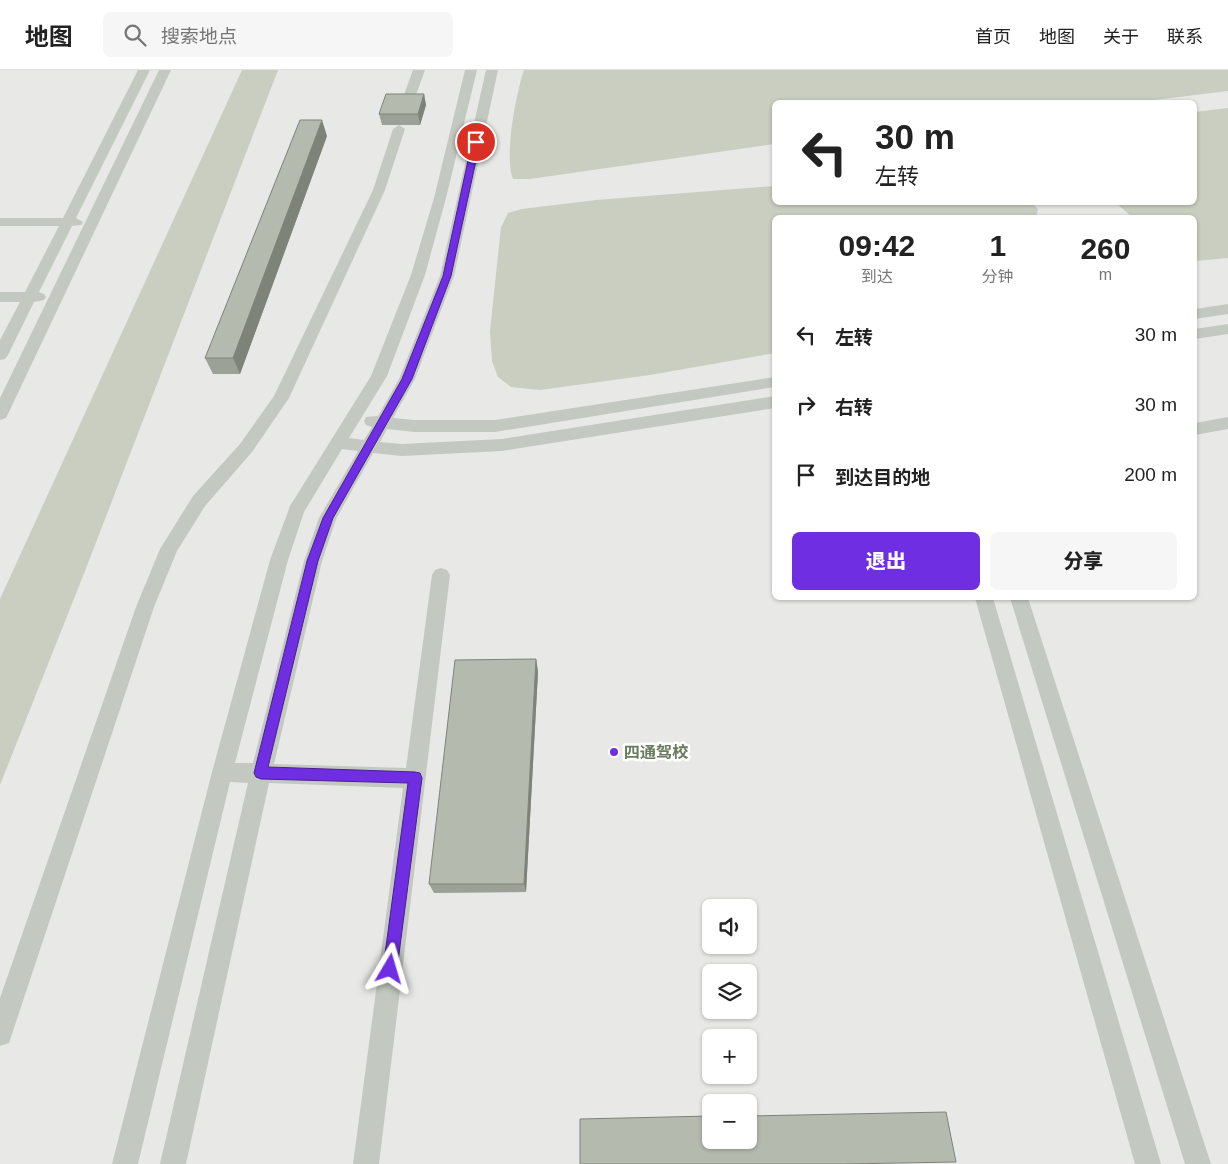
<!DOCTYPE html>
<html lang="zh">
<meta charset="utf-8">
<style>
body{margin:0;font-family:Arial,"Noto Sans SC",sans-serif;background:#f6f6f6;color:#222;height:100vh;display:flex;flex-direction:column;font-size:19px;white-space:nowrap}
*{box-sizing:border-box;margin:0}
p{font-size:16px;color:#767676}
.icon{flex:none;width:28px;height:28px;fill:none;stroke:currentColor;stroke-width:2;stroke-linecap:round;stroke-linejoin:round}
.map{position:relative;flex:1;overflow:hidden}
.details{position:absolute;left:772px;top:145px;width:425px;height:385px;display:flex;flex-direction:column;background:#fff;border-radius:8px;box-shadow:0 1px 4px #0004}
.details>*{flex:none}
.banner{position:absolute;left:772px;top:30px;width:425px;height:105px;border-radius:8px;box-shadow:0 1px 4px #0004;background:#fff;color:#222;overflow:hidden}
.buttons{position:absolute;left:702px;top:829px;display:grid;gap:10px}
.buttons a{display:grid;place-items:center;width:55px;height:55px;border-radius:8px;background:#fff;box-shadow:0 1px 4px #0004;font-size:25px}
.pin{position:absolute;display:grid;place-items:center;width:42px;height:42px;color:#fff;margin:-21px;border:2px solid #fff;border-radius:50%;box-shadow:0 1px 5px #0007}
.me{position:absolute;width:55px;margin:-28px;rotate:7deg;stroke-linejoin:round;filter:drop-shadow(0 0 4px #0008)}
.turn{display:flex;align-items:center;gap:18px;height:105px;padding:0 20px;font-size:22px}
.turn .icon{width:65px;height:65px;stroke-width:2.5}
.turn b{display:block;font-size:35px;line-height:42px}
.eta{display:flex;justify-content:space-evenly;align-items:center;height:85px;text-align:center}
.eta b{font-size:30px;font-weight:800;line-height:35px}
.primary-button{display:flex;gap:10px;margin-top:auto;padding:10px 20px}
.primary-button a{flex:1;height:58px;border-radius:8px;background:#702ee2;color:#fff;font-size:20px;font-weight:800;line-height:58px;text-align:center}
.primary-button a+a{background:#f6f6f6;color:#222}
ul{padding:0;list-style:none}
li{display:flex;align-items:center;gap:15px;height:70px;padding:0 20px}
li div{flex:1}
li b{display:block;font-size:19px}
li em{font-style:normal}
header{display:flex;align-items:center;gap:30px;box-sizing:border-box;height:70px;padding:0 25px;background:#fff;border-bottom:1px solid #e0e0e0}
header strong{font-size:24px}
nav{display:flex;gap:28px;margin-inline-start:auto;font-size:18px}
.search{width:350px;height:45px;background:#f6f6f6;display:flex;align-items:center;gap:12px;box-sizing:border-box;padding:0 18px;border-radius:8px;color:#767676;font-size:19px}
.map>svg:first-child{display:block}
.built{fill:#e8e8e7;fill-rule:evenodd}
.water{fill:#c9cec0}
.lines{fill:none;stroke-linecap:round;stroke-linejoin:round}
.lane{fill:#c3c9c0;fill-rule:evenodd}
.wall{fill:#9ba196}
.shaded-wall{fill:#7e837a}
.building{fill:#b4bbae;stroke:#7e837a}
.route{fill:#702ee2;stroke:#491e93}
.poi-dot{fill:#702ee2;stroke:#fff;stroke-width:2}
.labels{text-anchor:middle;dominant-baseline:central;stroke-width:5;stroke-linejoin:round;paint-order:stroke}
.poi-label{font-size:16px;font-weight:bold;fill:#6b7b5f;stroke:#fff;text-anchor:start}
</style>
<header>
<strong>地图</strong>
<div class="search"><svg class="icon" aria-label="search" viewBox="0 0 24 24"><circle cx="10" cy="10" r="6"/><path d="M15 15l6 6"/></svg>搜索地点</div>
<nav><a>首页</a><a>地图</a><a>关于</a><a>联系</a></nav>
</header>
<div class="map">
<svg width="1228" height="1094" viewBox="0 0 1228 1094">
<rect width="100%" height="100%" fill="#f9f7f9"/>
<path class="built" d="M0 0H1228V1094H0ZM775 32H1195V132H775ZM775 148H1195V528H775ZM711 838H749V875H711ZM711 902H749V940H711ZM711 968H749V1005H711ZM711 1032H749V1070H711Z"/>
<path class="water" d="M242 0H278L85 501 0 715V529Z
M524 0H1228V21L1138 32H775V74L530 109H513C504 86 516 23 524 0Z
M1228 38V188L1195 191V148L1132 147 1116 133 1195 132V42Z
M775 116V132H1008L1010 134H1033L1038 139 1036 148H775V283L650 305 540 320 511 317 498 307 492 291 490 261 501 157 508 143 522 139 596 130Z"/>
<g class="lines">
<path class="lane" d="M138 0H150L76 148 83 152 81 155 72 156 39 222 44 224 46 227 44 230 34 232 8 285 5 289 0 290V270L20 232H0V222H25L59 156H0V148H63Z
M159 0H171L8 344 6 348 0 350V328Z
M413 0H425L413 33 407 36 401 33Z
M465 0H477L446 128 425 205 387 306 349 368 364 370 372 357 366 355 364 351 366 347 378 346 399 309 440 206 486 0H498L454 206 415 309 393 348 414 350H495L775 307V317L495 362H414L387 359 380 372 402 374 502 369 775 326V338L502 381 402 386 373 383 336 449 322 491 274 694 406 698 432 505 435 500 441 498 447 500 450 505 379 1094H353L403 718 269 713 186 1094H160L248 713 230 712 138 1094H112L212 702 270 490 290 436 371 306 411 205 434 128ZM342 379 358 381 319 448 304 491 253 693H235L288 490 304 442Z
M399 55 405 59 385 120 289 328 252 382 205 436 177 481 154 537 12 964 9 973 0 976V928L136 537 160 479 193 426 240 374 274 326 373 120 393 59Z
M1228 234V244L1195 249V239Z
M1228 254V264L1195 269V259Z
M1228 347V359L1195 365V353Z
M975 528H993L1161 1094H1135Z
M1010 528H1028L1211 1094H1185Z"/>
</g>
<path class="wall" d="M424 24 426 35 420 55H382L379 44Z
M327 66 240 304H213L205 288Z
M536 589 538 602 526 822 434 823 429 814Z"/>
<path class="shaded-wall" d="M424 24 426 35 420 55 418 44Z
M322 50 327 66 240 304 233 288Z
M536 589 538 602 526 822 524 814Z"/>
<path class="building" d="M386 24H424L418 44H379Z
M300 50H322L233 288H205Z
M536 589 524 814H429L455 590Z
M946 1042 956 1092 843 1094H580V1049L711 1046V1070H749V1046Z"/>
<path class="route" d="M476 69 480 72 451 206 412 309 333 448 318 491 268 697 415 702 420 703 422 708 397 899 395 904 390 907 385 904 383 899 408 713 261 709 256 707 254 703 307 491 323 448 402 309 443 206 472 72Z"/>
<circle class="poi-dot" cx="614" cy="682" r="5"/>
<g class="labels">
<g class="poi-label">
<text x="624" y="682">四通驾校</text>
</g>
</g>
</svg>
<div class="buttons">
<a><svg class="icon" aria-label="sound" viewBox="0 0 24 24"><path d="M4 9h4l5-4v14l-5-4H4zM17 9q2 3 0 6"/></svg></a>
<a><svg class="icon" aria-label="layers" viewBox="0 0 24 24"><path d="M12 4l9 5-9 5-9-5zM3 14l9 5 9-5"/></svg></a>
<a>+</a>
<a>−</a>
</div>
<div class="pin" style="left:476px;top:72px;background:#d93025"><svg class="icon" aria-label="arrive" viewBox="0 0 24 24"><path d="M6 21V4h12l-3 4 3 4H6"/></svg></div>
<svg class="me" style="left:390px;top:899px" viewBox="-20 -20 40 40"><path d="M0-17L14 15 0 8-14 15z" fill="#702ee2" stroke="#fff" stroke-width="4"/></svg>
<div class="banner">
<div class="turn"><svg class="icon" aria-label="left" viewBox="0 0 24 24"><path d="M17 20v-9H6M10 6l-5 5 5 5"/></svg><div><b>30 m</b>左转</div></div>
</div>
<section class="details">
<div class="eta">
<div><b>09:42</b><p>到达</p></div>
<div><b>1</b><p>分钟</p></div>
<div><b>260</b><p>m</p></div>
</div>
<ul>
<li><svg class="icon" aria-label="left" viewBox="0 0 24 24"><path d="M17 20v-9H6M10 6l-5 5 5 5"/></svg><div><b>左转</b></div><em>30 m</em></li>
<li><svg class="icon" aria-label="right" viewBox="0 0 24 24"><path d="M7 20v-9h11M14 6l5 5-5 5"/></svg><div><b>右转</b></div><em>30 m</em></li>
<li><svg class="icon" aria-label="arrive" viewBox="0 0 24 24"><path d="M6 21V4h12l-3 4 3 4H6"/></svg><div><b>到达目的地</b></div><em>200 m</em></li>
</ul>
<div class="primary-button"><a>退出</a><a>分享</a></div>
</section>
</div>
